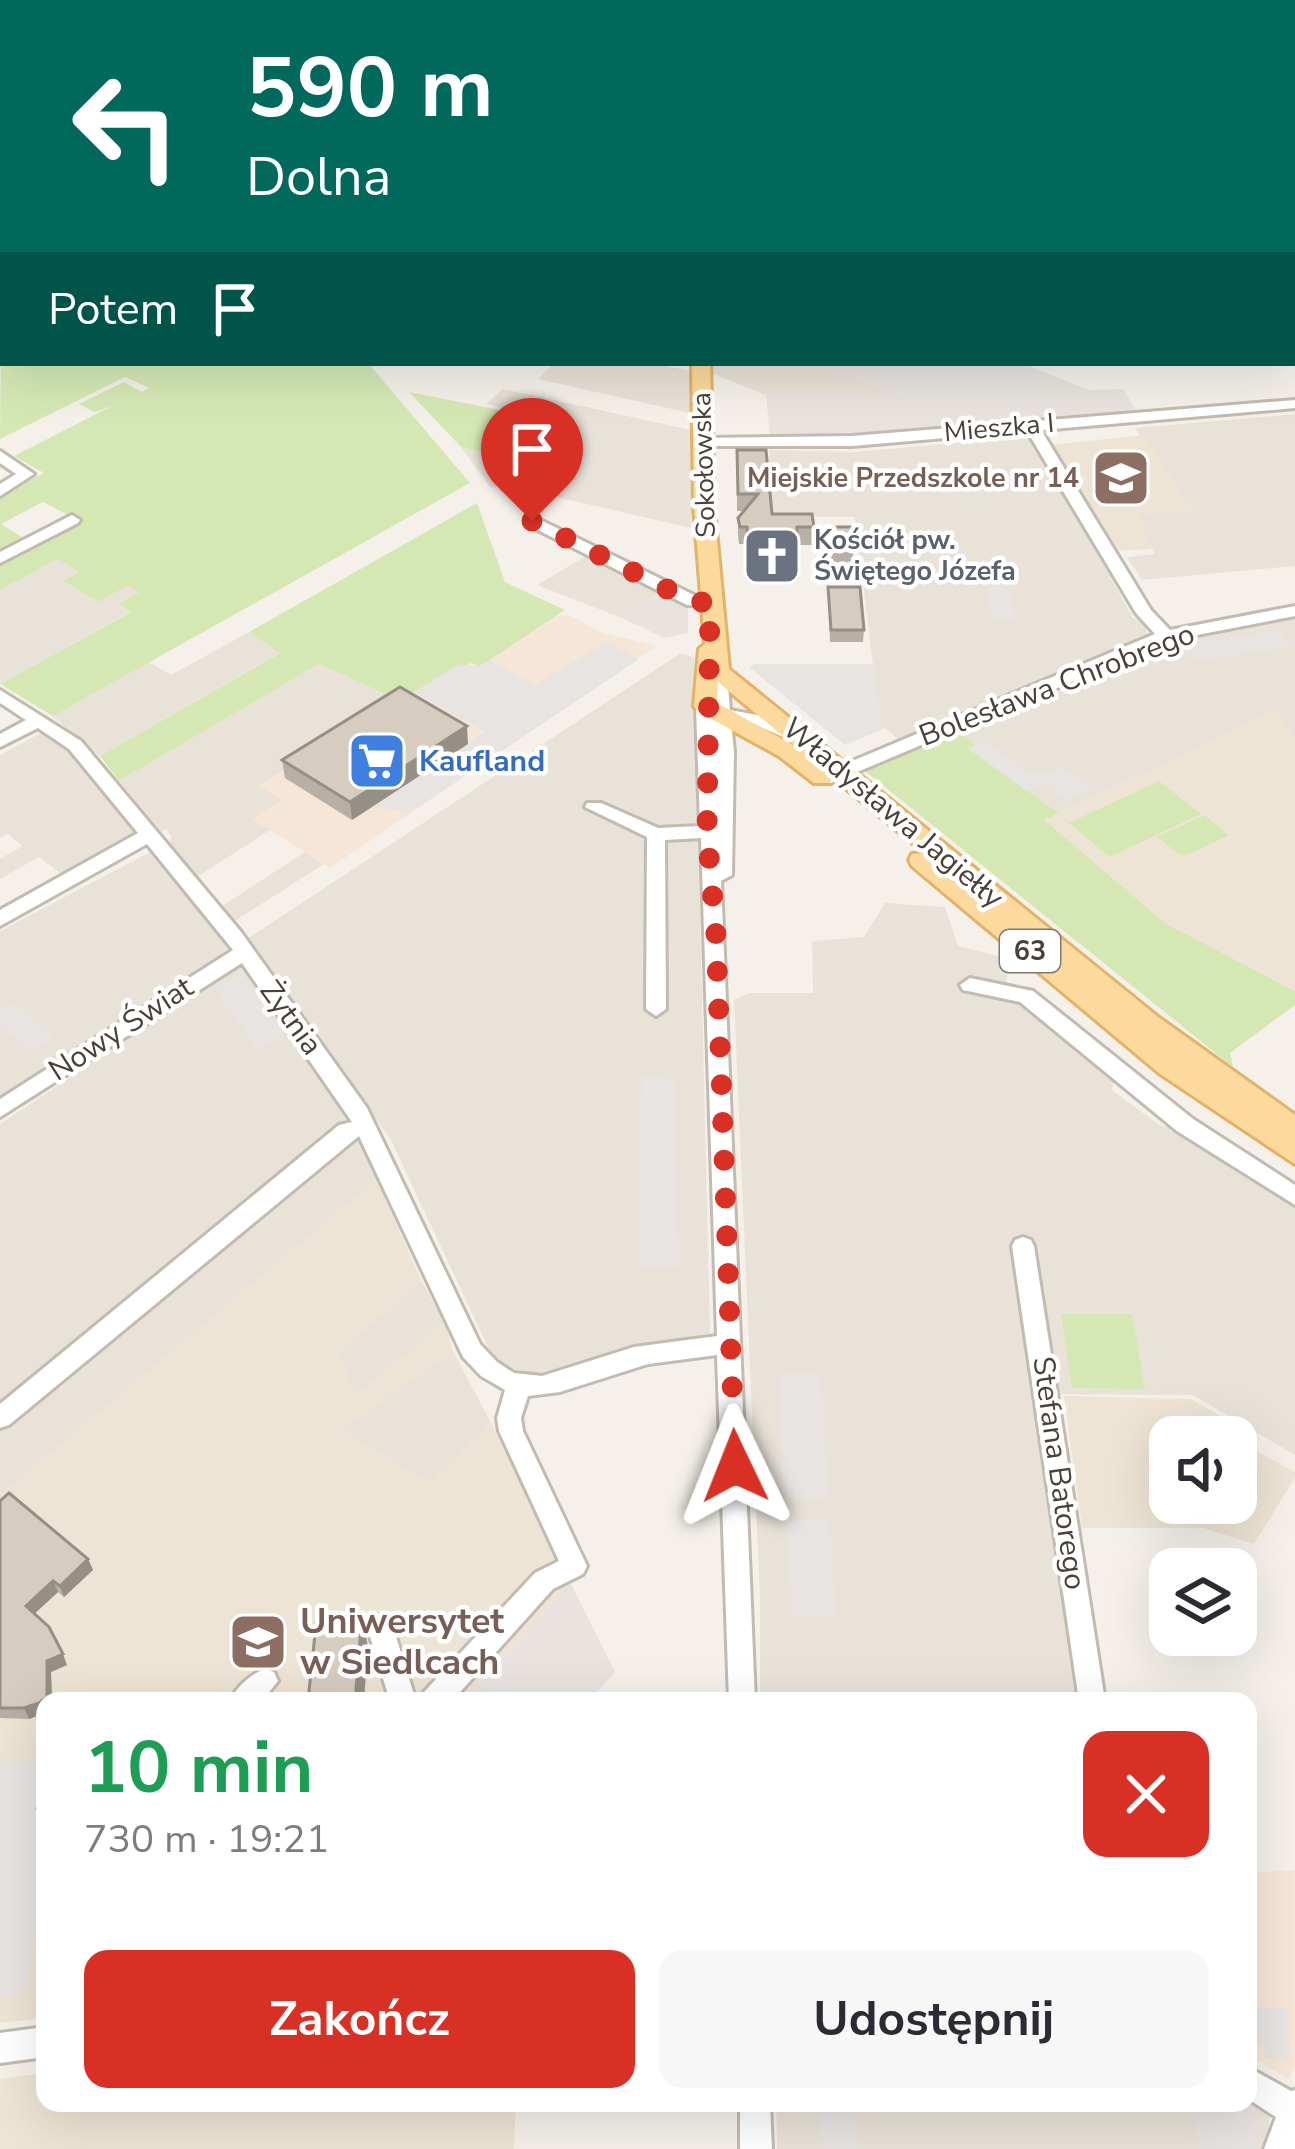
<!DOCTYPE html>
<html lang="pl">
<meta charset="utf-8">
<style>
body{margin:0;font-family:"Nunito Sans",sans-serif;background:#f7f7f7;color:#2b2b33;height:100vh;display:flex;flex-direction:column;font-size:45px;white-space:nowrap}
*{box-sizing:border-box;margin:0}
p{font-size:39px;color:#7c7c81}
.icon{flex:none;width:66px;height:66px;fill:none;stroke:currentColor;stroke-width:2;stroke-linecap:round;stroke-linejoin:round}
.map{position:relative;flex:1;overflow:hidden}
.sheet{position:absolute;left:36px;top:1692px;width:1221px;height:420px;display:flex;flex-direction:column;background:#fff;border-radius:24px;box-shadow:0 12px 48px #0002}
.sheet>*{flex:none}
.banner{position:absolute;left:0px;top:0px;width:1296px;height:366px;box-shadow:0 12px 48px #0002;background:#00695c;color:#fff;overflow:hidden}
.buttons{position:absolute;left:1149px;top:1416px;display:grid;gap:24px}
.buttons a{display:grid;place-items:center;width:108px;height:108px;border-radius:24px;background:#fff;box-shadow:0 12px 48px #0002;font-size:60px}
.pin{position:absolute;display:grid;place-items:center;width:102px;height:102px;color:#fff;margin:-123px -51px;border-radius:50% 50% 50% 0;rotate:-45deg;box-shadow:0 0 12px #0007}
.pin .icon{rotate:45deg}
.me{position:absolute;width:132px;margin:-66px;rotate:358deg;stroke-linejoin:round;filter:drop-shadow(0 0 9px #0008)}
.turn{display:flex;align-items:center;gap:42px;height:252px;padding:0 48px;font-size:54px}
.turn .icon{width:156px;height:156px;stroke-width:2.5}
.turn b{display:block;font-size:84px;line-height:102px}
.then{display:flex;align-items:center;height:114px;padding:0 48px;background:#0003;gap:24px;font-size:45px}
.round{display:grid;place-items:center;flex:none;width:126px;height:126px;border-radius:24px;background:#f7f7f7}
.head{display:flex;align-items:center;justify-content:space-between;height:204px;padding:0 48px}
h1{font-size:72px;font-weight:700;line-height:90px;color:#1e9e55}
.primary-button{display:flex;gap:24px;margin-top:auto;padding:24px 48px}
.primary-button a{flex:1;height:138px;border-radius:24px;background:#d93025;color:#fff;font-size:48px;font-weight:700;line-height:138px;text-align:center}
.primary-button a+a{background:#f7f7f7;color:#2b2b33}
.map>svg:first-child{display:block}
.residential{fill:#e9e2d9}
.commercial{fill:#f6e6d7}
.industrial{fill:#e8e3df}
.education{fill:#ede4d5}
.green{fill:#d5e8b4}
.parking{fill:#e7e4e2}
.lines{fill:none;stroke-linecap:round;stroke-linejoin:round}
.stream{stroke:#a9d8ef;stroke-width:3}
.minor-casing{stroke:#c3bbb0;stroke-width:6}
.major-casing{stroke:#e2b46b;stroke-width:6}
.minor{fill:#fff;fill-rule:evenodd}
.major{fill:#fcd99c;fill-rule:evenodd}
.rail{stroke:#999;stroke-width:3;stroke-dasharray:9 9;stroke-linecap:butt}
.wall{fill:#b8afa5}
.shaded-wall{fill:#968f86}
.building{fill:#d6ccc0;stroke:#968f86;stroke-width:3}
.route{stroke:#d93025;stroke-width:21;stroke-dasharray:0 37.8}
.labels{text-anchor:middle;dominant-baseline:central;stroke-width:9;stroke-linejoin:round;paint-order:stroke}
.far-street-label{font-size:27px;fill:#494138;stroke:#fff}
.far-education-label{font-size:27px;font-weight:bold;fill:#785e54;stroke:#fff;text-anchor:end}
.far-worship-label{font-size:27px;font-weight:bold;fill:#5b616d;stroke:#fff;text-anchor:start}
.shield{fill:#fff;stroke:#807a74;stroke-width:3}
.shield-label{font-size:27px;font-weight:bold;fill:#494138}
.street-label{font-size:30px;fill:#494138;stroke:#fff}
.shop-label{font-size:30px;font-weight:bold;fill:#366cbe;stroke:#fff;text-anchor:start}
.near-education-label{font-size:36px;font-weight:bold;fill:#785e54;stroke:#fff;text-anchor:start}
</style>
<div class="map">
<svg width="1295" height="2149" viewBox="0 0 1295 2149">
<rect width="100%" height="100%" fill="#f5f1ea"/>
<path class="residential" d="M554 363H650L690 371V413L538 379Z
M713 363H819L902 396 766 395 713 374Z
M503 389 691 430V528L505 485 491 488 461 447 547 467 579 426 486 404Z
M1295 414V566L1142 580 1127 557 1155 554 1136 513 1192 511 1135 428Z
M1032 436 1133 618 1144 621 1148 637 901 742 880 723 855 517 770 516 769 450 854 452Z
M591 553 665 589 622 618 537 585Z
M58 559 80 572 64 582 98 602 128 586 140 593 121 604 132 611 0 684V590Z
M1295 616V740L1276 711 1059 813 968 748 975 744 958 731 1144 658 1141 653 1155 647Z
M249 632 281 652 100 756 52 716 149 662 171 675Z
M681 653 694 658 710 1333 611 1355 554 1374H523L494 1360 391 1140 247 939Z
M319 664 398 700 260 785 282 800 254 819 270 830 197 877 169 843 172 837 166 829 161 832 119 781Z
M46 730 73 750 75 760 138 830 63 875 39 857 0 879V859L22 846 8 834 0 838V755Z
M156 849 233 946 0 1099V931Z
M305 852 324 864 235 921 222 906Z
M885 903 945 907 958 946 1009 959 1005 997 1025 1005 1114 1077 1112 1090 1159 1125 1181 1130 1295 1203V1455L1193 1395 1033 1394 1078 1701H760V1596L734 1000 750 993H813L812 941 864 937Z
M236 967H245L357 1128 377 1180 0 1496V1124Z
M421 1280 445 1323 355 1397 337 1353Z
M453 1351 491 1423 429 1483 340 1430Z
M1248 2099 1270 2113 1266 2149H777L776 2103Z"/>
<path class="commercial" d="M569 615 601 632 657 646 330 868 252 819 281 800 259 786 458 664 479 666 557 616Z
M1295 1870V2066L1289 2079 1248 2055V1873Z"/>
<path class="industrial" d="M819 363H1022L1089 390 1123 389 1138 413 859 438H770L766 395H899Z
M665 589 688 602V633L664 638 622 618Z
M570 1582 615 1672 589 1701H464Z"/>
<path class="education" d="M1144 435 1193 511 1138 513 1152 549 1112 551 1050 445Z
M1277 711 1295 740V991L1165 923 1043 820Z
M377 1180 421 1280 337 1353 354 1395 445 1323 453 1351 341 1431 429 1482 491 1423 570 1582 464 1701H45V2018L0 2023V1496Z
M1064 1396 1191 1399 1242 1428 1236 1438 1170 1437V1503H1236V1440L1295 1472V1478L1254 1544 1203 1528H1082Z
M45 2073V2103H516L514 2149H0V2079Z"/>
<path class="green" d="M3 123V363H368L470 483 53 716 0 684 131 612 119 603 139 593 128 586 98 602 63 581 79 572 58 559 0 590V561L78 520 43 502 1 524 28 541 0 556V496L44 473 14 456 112 406 94 412 79 404 124 382 142 392 149 388 125 377 0 439Z
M409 392 580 426 548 467 461 447Z
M477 503 505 582 565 610 479 667 471 663 398 700 319 664 119 781 100 756 280 653 249 632Z
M958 731 976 745 969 749 1059 813 1044 820 1165 923 1295 991V1005L1230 1053 1233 1067 865 771Z
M1159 781 1201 814 1110 857 1069 823Z
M1204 815 1229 835 1183 857 1157 837Z
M1061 1314H1132L1145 1389 1072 1388Z"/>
<path class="parking" d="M982 565H1005L1016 620H992Z
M1281 631 1291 647 1195 661 1181 645Z
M606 643 639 659 412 811 371 808 485 732 421 696H408L459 664 478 667 489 660 535 685Z
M753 664H873L880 723 886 728 845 745 750 668Z
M985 741 1026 771 1039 774 1062 767 1092 787 1067 801 1044 783 1026 791 968 748Z
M242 973 285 1034 257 1049 215 989Z
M12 1003 54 1037 32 1052 0 1027V1010Z
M642 1075 674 1079 679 1267H638Z
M778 1373H821L828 1498H783Z
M787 1519H829L836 1616 792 1615Z
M0 1762H45V1862L24 1996H0Z
M1248 2008H1287L1290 2061 1265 2057 1264 2046 1248 2043Z
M819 2103H853L857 2149H823Z
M1192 2103H1227L1260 2122 1254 2149H1200Z"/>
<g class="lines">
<path class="stream" d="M88 0 92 3"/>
<g class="minor-casing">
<path id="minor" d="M1293 59H1295V66H1293Z
M1295 400V408L1041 430 1151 610 1170 630 1295 606V616L1171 640 831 783H819L816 779 819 775 1155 634 1136 613 1027 431 852 446H703L695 441 698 438 852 436Z
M0 451 34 474 0 496V484L16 474 0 463Z
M72 515 80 520 78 523 0 563V552Z
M532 516 696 596H710L718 601 710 606 687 605 526 524V518Z
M718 666 727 671 730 710 768 717 799 734 790 740 749 722 731 721 734 752 732 875 721 881 755 1701H729L717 1355 648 1364 560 1392 528 1396 521 1418 523 1431 587 1566 583 1574 553 1589 452 1701H421L424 1692 535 1573 559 1561 499 1431 497 1418 505 1390 481 1376 463 1357 359 1136 9 1425 0 1428V1404L339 1125 352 1122 242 963 0 1117V1099L233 950 147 844 0 926V910L138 833 69 749 38 728 0 747V734L26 720 0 703V690L81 741 241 932 367 1108 480 1344 497 1362 514 1373 542 1376 634 1347 717 1336 701 838 665 840 666 1009 656 1016 646 1009 647 837 585 807 587 803H601L658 828 700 826 696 706 705 701 712 703 709 671Z
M970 978 1033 991 1193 1119 1295 1185V1205L1177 1131 1020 1002 963 990 960 985Z
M1023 1237 1031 1240 1034 1246 1105 1701H1079L1012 1246 1015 1240Z
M380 1615 389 1619 393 1627 416 1701H390L367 1627 371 1619Z
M265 1669 274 1672 278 1681 262 1701H230C236 1687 251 1674 265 1669Z
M45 2027V2057L0 2063V2033Z
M1248 2067 1291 2091 1295 2090V2149H1264L1276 2117 1248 2099Z
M740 2103H770L772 2149H740Z"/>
</g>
<g class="major-casing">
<path id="major" d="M208 0H226L206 3Z
M686 0H700V3H686Z
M3 98V108L0 109V99Z
M1293 292H1295V302H1293Z
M692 363H710L714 508 729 669 1158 1017 1295 1115V1164L1159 1073 912 866 909 860 912 854 925 853 833 778 830 783H814L779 756 697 711 694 706 699 649 705 644 694 508ZM718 682 795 746 717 703Z"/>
</g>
<use href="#minor" class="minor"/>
<use href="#major" class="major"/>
<path class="rail" d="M242 3 248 0"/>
</g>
<path class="wall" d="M737 450 772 514 814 527 812 545H797L796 574H784L783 582H762V576H750L746 544H739L738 535V518L743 511H737Z
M830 527 854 546 852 564H831L829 545Z
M828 587 864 630 863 642H830Z
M468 744 352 820 285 778 282 760Z
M0 1501 88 1559 93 1570 64 1597 58 1592 34 1614 67 1665 51 1672 52 1701H45V1713L29 1719 0 1718Z
M45 1773V1824L37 1808Z"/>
<path class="shaded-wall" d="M467 726 468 744 352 820 350 802Z
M88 1559 93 1570 64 1597 60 1586Z
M53 1581 58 1592 31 1617 26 1606Z
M362 1615 368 1647 364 1701H355Z
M63 1654 67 1665 51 1672 52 1701H45V1713L29 1719 24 1708 47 1661Z"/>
<path class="building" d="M599 0H628V3H598Z
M737 450H766L772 514H812L814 527H797V556H785L784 564 763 565 762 558H750L747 527H740L738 518 758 494H738Z
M830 527H852L854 546H832Z
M828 587H860L864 630H831Z
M400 687 467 726 350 802 282 760Z
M9 1493 88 1559 60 1586 53 1581 26 1606 49 1627 63 1654 47 1661V1697L39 1703 24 1708H0V1501Z
M317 1615H362L355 1701H308Z
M44 1773 45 1807 37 1808Z"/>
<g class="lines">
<path class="route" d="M532 521 693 602H710L707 832 716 935 735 1466"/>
</g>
<defs>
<g id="school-square" transform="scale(3)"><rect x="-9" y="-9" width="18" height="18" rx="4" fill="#8d6e63" stroke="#fff"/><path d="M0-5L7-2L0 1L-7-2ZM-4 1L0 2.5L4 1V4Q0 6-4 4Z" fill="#fff"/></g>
<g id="church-square" transform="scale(3)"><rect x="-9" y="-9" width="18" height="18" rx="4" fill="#6b7280" stroke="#fff"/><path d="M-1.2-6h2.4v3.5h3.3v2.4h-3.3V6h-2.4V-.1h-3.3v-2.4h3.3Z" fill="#fff"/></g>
<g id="supermarket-square" transform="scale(3)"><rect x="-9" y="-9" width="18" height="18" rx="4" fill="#3f7fe0" stroke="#fff"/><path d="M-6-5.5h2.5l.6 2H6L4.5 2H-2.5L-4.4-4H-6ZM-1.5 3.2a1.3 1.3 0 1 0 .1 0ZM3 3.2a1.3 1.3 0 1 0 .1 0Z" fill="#fff"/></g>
<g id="university-square" transform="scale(3)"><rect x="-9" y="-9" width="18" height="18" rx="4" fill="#8d6e63" stroke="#fff"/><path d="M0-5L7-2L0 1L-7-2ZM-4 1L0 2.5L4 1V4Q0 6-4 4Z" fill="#fff"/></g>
</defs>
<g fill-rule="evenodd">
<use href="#school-square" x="1121" y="478"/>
<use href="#church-square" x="772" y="556"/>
<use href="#supermarket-square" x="377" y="761"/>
<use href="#university-square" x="258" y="1642"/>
</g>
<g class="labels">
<g class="far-street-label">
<text transform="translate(999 428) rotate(-5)">Mieszka I</text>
<text transform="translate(704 465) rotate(-92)">Sokołowska</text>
</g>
<g class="far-education-label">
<text x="1079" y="478">Miejskie Przedszkole nr 14</text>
</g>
<g class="far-worship-label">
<text x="814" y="540">Kościół pw.<tspan x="814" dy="31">Świętego Józefa</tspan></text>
</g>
<rect class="shield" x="1000" y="930" width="60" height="42" rx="9"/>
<g class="shield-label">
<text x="1030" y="951">63</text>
</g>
<g class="street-label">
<text transform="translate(1057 685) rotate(-21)">Bolesława Chrobrego</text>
<text transform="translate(893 813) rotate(40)">Władysława Jagiełły</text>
<text transform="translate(291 1018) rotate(54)">Żytnia</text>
<text transform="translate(121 1029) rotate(-33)">Nowy Świat</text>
<text transform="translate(1059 1473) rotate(82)">Stefana Batorego</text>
</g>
<g class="shop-label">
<text x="419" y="761">Kaufland</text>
</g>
<g class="near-education-label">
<text x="300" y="1621">Uniwersytet<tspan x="300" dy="41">w Siedlcach</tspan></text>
</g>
</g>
</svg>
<div class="buttons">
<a><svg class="icon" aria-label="sound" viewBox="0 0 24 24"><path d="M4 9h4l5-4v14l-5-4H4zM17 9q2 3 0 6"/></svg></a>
<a><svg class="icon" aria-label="layers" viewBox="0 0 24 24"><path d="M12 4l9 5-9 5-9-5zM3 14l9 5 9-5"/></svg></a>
</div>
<div class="pin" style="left:532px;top:521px;background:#d93025"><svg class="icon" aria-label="arrive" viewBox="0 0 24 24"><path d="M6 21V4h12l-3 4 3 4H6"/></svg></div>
<svg class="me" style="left:735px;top:1466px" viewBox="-20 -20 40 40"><path d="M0-17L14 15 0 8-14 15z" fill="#d93025" stroke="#fff" stroke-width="4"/></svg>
<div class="banner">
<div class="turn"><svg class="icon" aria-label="left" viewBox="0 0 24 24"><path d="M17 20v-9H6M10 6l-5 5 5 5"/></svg><div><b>590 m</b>Dolna</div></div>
<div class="then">Potem<svg class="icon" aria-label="arrive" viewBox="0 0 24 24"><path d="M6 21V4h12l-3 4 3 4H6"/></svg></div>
</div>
<section class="sheet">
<div class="head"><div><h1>10 min</h1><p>730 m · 19:21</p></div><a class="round" style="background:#d93025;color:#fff"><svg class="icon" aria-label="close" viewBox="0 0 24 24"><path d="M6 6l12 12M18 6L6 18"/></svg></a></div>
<div class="primary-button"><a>Zakończ</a><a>Udostępnij</a></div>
</section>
</div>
